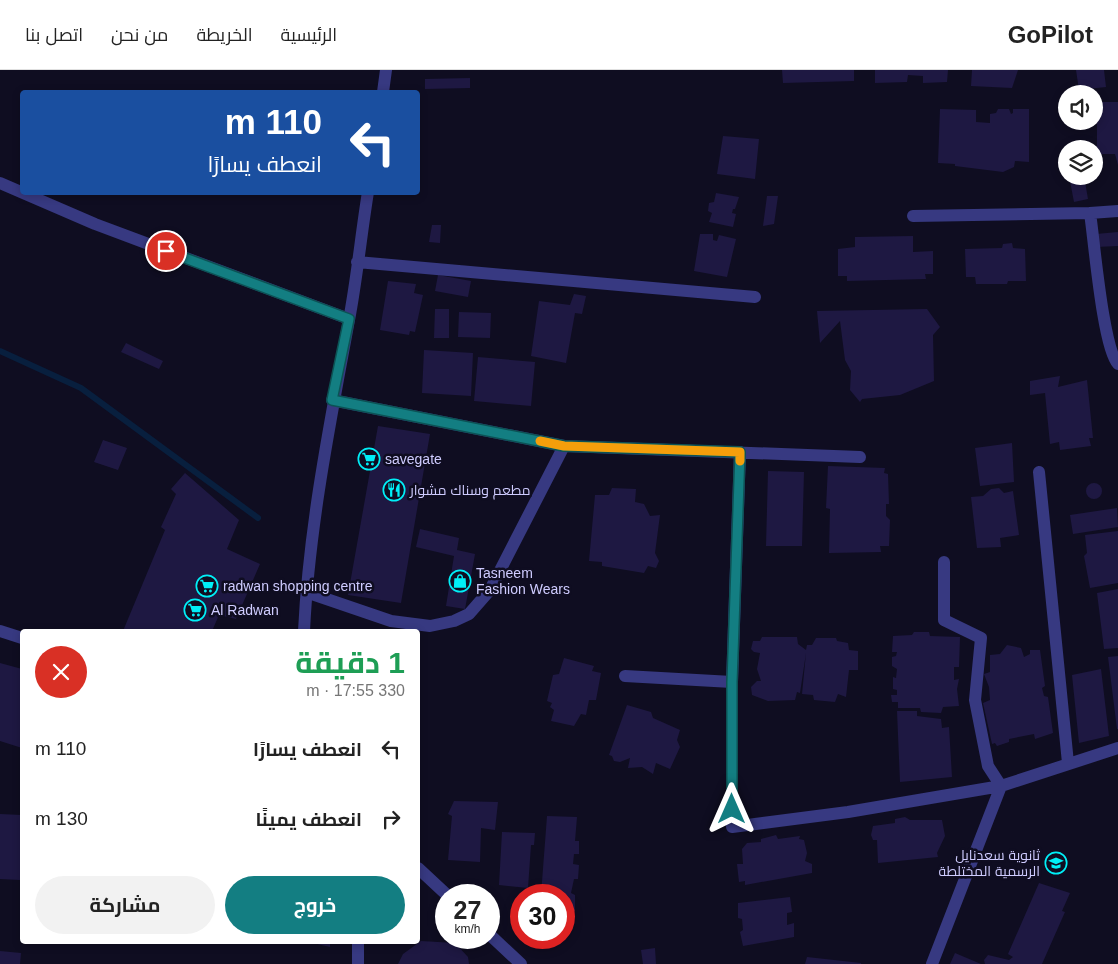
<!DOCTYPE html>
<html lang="ar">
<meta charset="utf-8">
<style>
body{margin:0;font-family:Helvetica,Cairo,sans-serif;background:#f2f2f2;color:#222;direction:rtl;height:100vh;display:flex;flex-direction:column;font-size:19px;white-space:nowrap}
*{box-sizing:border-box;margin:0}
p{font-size:16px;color:#767676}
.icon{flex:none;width:28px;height:28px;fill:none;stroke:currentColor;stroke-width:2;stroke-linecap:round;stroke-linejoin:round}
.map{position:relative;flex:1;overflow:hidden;direction:ltr}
.sheet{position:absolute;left:20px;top:559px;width:400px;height:315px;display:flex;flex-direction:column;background:#fff;border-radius:5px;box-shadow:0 2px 8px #0003;direction:rtl}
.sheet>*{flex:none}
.banner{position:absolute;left:20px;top:20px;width:400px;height:105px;border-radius:5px;box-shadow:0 2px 8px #0003;direction:rtl;background:#1a4fa0;color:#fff;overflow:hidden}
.fabs{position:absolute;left:1058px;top:15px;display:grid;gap:10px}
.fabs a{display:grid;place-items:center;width:45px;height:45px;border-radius:50%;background:#fff;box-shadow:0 2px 8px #0003;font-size:25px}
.speed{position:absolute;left:435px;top:814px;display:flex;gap:10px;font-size:25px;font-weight:700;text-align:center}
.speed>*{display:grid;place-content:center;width:65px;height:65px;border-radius:50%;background:#fff;box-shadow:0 2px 8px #0003;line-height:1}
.speed small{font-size:12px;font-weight:400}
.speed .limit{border:8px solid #d22;background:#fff;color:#111}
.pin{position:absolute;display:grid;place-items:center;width:42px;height:42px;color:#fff;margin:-21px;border:2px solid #fff;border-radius:50%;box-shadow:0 1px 5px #0007}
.me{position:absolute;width:55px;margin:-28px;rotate:0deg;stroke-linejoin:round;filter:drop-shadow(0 0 4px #0008)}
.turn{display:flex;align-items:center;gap:18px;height:105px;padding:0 15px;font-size:22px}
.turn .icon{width:65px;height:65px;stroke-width:2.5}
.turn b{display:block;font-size:35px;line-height:42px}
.round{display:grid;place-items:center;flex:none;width:52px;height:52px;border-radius:26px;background:#f2f2f2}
.summary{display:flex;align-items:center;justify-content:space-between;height:85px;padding:0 15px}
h1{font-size:30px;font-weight:700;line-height:38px;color:#1e9e55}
.primary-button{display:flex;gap:10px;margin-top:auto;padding:10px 15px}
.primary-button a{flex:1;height:58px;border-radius:30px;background:#137e82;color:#fff;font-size:20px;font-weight:700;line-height:58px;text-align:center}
.primary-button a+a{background:#f2f2f2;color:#222}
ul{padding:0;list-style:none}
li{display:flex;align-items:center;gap:15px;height:70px;padding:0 15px}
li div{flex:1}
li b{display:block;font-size:19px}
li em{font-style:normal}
header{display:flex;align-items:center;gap:30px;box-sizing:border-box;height:70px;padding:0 25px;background:#fff;border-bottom:1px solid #e0e0e0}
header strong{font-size:24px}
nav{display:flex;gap:28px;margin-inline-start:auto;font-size:18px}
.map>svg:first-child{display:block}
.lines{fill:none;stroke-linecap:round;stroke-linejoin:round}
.stream{stroke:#081f3e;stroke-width:6}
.building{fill:#1e1842}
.minor{stroke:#373981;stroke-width:12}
.route-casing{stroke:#0c5254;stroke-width:12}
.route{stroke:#137e82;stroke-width:9}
.slow{stroke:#f59e0b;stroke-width:9}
.labels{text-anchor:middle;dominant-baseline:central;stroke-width:5;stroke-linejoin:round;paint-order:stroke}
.poi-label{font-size:14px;fill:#cfccff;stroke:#0f0d21;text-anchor:start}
</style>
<header>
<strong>GoPilot</strong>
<nav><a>الرئيسية</a><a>الخريطة</a><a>من نحن</a><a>اتصل بنا</a></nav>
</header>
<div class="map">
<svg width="1118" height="894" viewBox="0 0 1118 894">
<rect width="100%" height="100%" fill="#0f0d21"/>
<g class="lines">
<path class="stream" d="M0 281 81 318 258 448"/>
</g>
<path class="building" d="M782 0H854V11L783 13Z
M875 0H948L947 12 923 13V6L908 5 907 12 875 13Z
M972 0H1018L1012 18 971 16Z
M1076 0H1104L1106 17 1079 20Z
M470 8V18L425 19V9Z
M1102 32H1118V95L1115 84H1097V39H1102Z
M940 39 976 40V52L990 53V44L996 43 998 39H1009L1011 44 1013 43V39H1029V92L1015 91 1014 97 1003 102 955 96V94L938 93Z
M723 66 759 69 755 109 717 104Z
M1069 106H1084L1088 129 1074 132Z
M716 123 739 127 735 139H733L732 143 736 144 733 157 709 152 712 143 708 141 709 133 714 132Z
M767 126H778L774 154 763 156Z
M432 155H441L440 173 429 172Z
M1118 162V176L1096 177V164Z
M700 164H713V170L717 171 719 165 736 169 727 207 694 201Z
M913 166V182L933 181V204H925L926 209 847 211V206H838V179L855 177V167Z
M1012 173 1013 178 1025 179 1026 211H1008L1007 214H976L975 207H966L965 179 1002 178 1003 174Z
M438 205 471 211 468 227 435 221Z
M388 211 416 214 414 223 423 225 415 262 410 261 409 265 380 260Z
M574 224 586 226 582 244 575 243 566 293 531 286 539 231 570 235Z
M435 239H449V268H434Z
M927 239 940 257 933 265 934 311 900 325 862 329 860 332 850 320 851 301 845 290 840 251 820 273 817 241Z
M459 242 491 243 490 268 458 267Z
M126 273 163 291 159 299 121 282Z
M424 280 473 283 471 326 422 323Z
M478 287 535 292 531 336 474 331Z
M1060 306 1058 317 1087 310 1093 368H1089L1091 376 1060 380 1059 372 1050 374 1045 323 1030 325V311Z
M378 356 430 364 401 533 348 525Z
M103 370 127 378 118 400 94 392Z
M1012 373 1014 412 980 416 975 378Z
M828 396 885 398 884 403 888 404 889 434H886V446L890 450 889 476H880L881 482 829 483 830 439 826 438Z
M768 401 804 402 802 476H766Z
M185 403 239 450 227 479 260 494 236 549 219 545 212 561H123L165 460 161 457 176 424 171 419Z
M1086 421a8 8 0 1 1 16 0a8 8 0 1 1-16 0Z
M612 418 636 419 635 432 644 434 650 446 660 445 655 483 659 491 656 498 648 496 644 503 602 496V492L589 491 595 425H609Z
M999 418 1004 423 1013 421 1019 465 1000 468 1001 477 977 478 971 427 983 426 991 419Z
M1117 438 1118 457 1073 464 1070 445Z
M420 459 459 468 457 480 475 484 465 539 446 536 454 486 416 477Z
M1118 461V513L1090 518 1084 486 1087 483 1085 465Z
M1118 519V578L1104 579 1097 523Z
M914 562H929L930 566 960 567 959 597H954V610L959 609 957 619 959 636 943 637 941 643 921 642 920 638H898V632H892L891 625H897V620L893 619V607L896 608 897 599 892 596V587L896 586 897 582H892L893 566 912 565Z
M762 567H797L798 574 806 580 807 575H812L816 568H836L837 571 848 573 849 580 858 581V600H849L846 627 838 624 835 632 814 630 813 625 802 624 806 583 800 623 797 622 795 630 768 631 752 625 751 617 757 611H761L757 599 760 583 754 582 751 579 753 571H760Z
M1007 575 1021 578 1024 587 1030 584V580H1040L1045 616 1042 618 1044 626 1048 627 1053 663 1035 669 1034 664 1009 669V672L997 676 995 673 992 674 983 633 990 630 989 617 984 604 990 602V585L1000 584Z
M1118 586V659H1117L1108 587Z
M564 588 594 596 592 601 601 603 596 630H589L586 645 581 644 574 656 551 651 554 640 550 637 552 633 547 631 553 605 559 604Z
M0 593 22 599V678L0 671Z
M1101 599 1109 666 1079 673 1072 605Z
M627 635 651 642 653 648 680 660 677 670 680 677 670 699 656 693 653 704 642 697 628 698 630 688 620 692 614 691 612 686 609 685Z
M897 641H917V646L941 649 942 658 949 657 952 707 900 712Z
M454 731 498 732 495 760 481 758 480 792 448 790 452 746 448 744Z
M0 744 22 745 20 810 0 809Z
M547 746 577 747 575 771H579V784H574L573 794 579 795 578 809H574L571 823 575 825V841L570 842 569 849H564V825H541Z
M905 747 910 750H942L945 766 937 783 938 787 878 793 877 770H873L871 765 873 756 895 753V749Z
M502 762 535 763 534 775H531L528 818 499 815Z
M776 765 778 769 800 766 799 769 804 770 807 783 805 791 812 794V803L745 815V811L739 812 737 794H743L742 779 747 773 761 772V769Z
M1039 813 1070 823 1062 841 1065 842 1042 894H985L984 890 988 885 1009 890 1013 887 1008 884Z
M790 827 792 842 787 843V855L794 853V867L743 876 740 862 743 860 742 849 738 848V833Z
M309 871H330V877L309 872Z
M421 871 455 873 468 887 469 894H398L403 884Z
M655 878 656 894H643L641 880Z
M0 881 21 883 20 894H0Z
M955 883 981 894H950Z
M807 887 861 893V894H805Z"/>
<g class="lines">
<path class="minor" d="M383 22 386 0
M0 113 95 154 349 249
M1090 143 1118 141
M913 146 1090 143C1094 169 1103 279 1118 294
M357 192 755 227
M332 330 564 376 860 387
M1039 402 1068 693
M306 522 391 551 430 556 454 551 469 544 490 520 564 376
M0 561 22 568
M304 561C309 457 330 353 349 250 357 208 361 165 368 122
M625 606 732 612 740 382
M732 612V757L848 742 1001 716 988 696 975 630 981 568 944 550V492
M418 798 447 825
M489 864 521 894
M358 871V894
M932 894 1001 716 1118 678"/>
</g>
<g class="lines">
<g class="route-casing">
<path id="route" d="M166 181 349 249 332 330 564 376 740 382 732 612V739"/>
</g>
<use href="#route" class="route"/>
<path class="slow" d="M540 371 564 376 740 382V391"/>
</g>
<defs>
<g id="supermarket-ring" transform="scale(1.125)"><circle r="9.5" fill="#0f0d21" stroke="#00eff7" stroke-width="1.5"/><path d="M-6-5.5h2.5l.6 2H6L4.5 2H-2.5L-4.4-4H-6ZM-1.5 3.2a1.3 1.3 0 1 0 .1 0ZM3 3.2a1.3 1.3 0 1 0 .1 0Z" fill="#00eff7"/></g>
<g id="restaurant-ring" transform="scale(1.125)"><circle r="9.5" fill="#0f0d21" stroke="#00eff7" stroke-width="1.5"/><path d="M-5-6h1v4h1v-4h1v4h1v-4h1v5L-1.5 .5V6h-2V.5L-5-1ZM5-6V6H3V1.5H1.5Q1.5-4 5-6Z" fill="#00eff7"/></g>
<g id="shop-ring" transform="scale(1.125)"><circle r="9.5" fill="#0f0d21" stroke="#00eff7" stroke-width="1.5"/><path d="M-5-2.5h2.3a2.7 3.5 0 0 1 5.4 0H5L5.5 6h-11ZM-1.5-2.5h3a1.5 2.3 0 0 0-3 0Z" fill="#00eff7"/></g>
<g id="school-ring" transform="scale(1.125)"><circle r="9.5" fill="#0f0d21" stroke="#00eff7" stroke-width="1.5"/><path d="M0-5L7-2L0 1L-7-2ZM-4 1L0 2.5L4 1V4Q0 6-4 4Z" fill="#00eff7"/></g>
</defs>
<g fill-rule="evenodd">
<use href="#supermarket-ring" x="369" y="389"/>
<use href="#restaurant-ring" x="394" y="420"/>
<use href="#shop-ring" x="460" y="511"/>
<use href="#supermarket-ring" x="207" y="516"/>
<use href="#supermarket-ring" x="195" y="540"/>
<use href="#school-ring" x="1056" y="793"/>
</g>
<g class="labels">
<g class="poi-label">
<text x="385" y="389">savegate</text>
<text x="410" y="420">مطعم وسناك مشوار</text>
<text x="476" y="503">Tasneem<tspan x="476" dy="16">Fashion Wears</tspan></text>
<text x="223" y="516">radwan shopping centre</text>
<text x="211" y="540">Al Radwan</text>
<text x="1040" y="785" text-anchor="end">ثانوية سعدنايل<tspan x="1040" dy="16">الرسمية المختلطة</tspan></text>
</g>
</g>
</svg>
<div class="fabs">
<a><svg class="icon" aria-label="sound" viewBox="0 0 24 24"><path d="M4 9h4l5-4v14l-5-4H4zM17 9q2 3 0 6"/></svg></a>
<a><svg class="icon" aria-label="layers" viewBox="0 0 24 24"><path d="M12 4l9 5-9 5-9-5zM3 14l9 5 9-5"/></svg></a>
</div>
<div class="speed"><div>27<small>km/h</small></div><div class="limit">30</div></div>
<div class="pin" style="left:166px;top:181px;background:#d93025"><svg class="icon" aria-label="arrive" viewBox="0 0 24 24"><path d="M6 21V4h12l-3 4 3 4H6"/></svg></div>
<svg class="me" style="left:732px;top:739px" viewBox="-20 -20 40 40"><path d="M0-17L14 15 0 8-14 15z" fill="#137e82" stroke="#fff" stroke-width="4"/></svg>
<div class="banner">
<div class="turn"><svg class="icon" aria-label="left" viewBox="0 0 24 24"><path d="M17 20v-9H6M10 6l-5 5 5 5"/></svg><div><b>110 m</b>انعطف يسارًا</div></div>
</div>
<section class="sheet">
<div class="summary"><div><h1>1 دقيقة</h1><p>330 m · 17:55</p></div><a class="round" style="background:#d93025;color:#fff"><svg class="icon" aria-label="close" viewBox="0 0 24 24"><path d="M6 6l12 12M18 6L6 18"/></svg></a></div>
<ul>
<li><svg class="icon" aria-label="left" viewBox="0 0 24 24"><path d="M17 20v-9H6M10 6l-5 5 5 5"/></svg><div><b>انعطف يسارًا</b></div><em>110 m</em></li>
<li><svg class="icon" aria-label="right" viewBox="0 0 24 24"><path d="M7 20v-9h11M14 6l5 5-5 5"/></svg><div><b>انعطف يمينًا</b></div><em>130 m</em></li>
</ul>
<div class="primary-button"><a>خروج</a><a>مشاركة</a></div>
</section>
</div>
